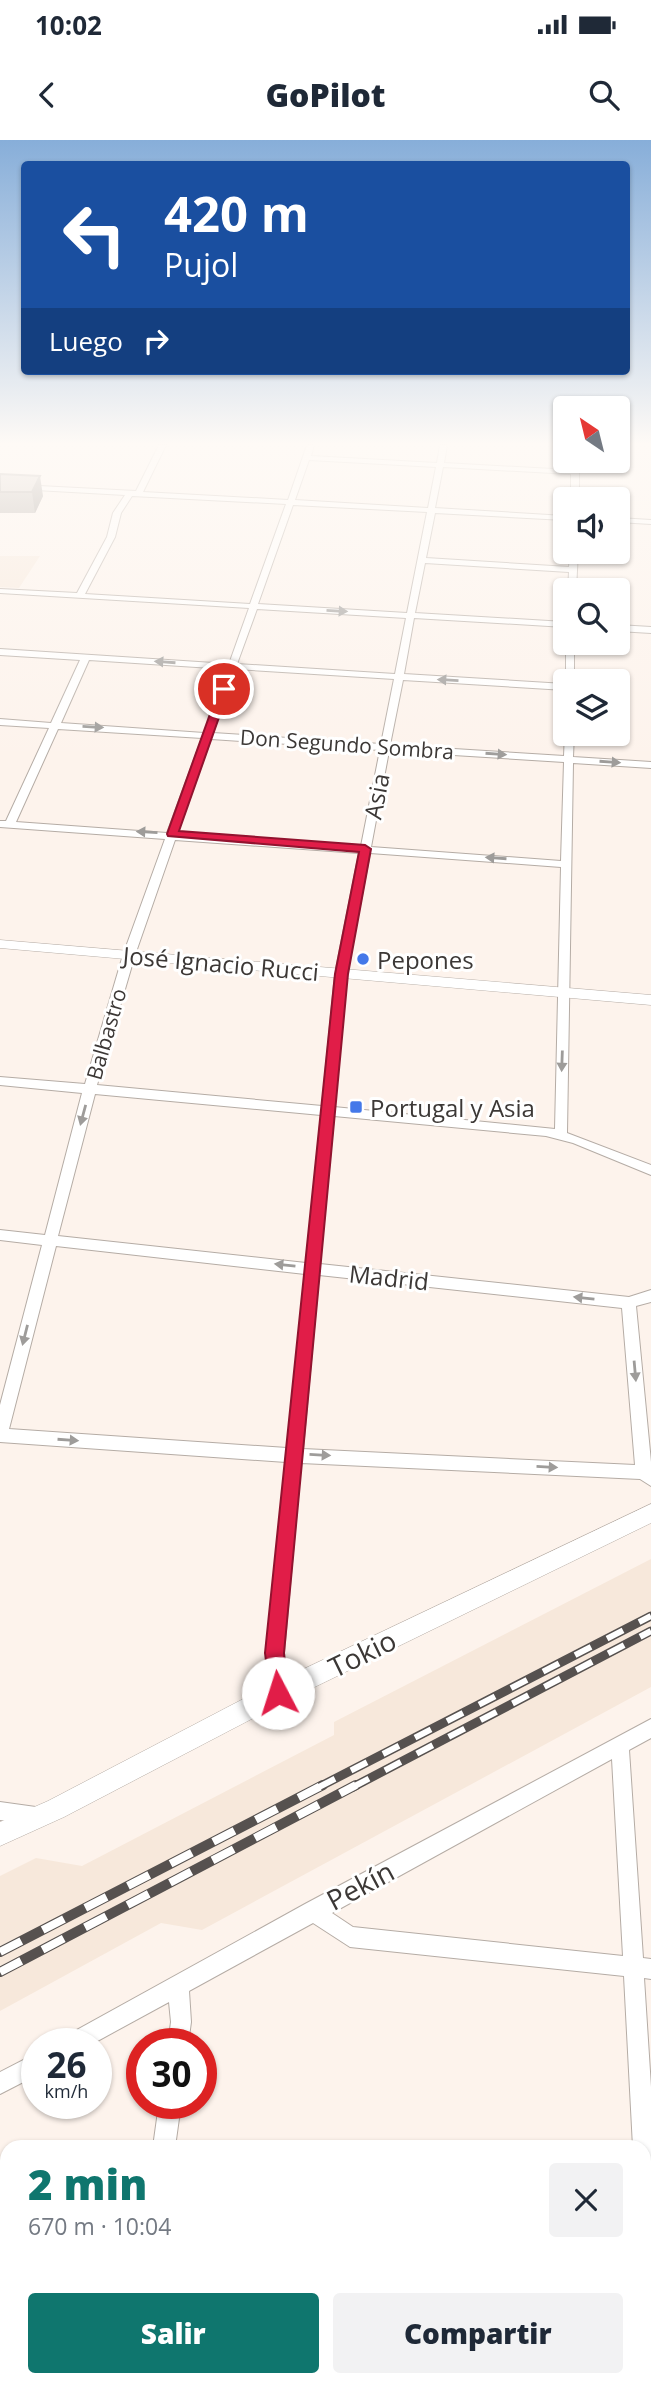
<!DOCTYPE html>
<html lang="es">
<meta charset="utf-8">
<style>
body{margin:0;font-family:"Open Sans",sans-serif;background:#f2f2f3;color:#1f2937;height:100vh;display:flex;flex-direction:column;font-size:26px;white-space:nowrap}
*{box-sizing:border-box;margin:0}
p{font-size:23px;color:#747a83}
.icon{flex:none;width:38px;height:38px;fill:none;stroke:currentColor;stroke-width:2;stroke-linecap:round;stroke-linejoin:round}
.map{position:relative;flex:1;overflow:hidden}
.panel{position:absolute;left:0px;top:2000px;width:651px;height:247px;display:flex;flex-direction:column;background:#fff;border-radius:21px 21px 0 0;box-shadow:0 2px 5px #0004}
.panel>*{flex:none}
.hud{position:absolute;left:21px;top:21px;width:609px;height:214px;border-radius:7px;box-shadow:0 2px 5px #0004;background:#1a4fa0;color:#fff;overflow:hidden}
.needle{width:46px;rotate:325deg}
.tools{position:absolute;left:553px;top:256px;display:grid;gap:14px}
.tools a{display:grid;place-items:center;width:77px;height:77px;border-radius:7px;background:#fff;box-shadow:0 2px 5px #0004;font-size:35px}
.speed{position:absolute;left:21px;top:1888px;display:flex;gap:14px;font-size:35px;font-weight:700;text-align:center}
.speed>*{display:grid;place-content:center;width:91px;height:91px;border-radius:50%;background:#fff;box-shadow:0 2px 5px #0004;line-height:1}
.speed small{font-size:18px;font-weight:400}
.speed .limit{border:10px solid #d22;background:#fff;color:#111}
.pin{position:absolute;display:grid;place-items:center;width:60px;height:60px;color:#fff;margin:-30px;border:4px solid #fff;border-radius:50%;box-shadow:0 2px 7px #0007}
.me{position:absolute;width:77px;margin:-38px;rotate:355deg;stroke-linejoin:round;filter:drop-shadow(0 0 5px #0008)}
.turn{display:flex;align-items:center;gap:24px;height:147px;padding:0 28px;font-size:32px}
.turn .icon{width:91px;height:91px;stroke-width:2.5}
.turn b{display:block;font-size:49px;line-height:60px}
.then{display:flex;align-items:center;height:66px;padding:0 28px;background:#0003;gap:14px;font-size:26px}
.round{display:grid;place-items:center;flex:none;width:74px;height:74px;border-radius:7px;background:#f2f2f3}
.summary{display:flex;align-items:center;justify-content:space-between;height:119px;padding:0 28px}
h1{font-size:42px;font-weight:800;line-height:52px;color:#0f766e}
.action{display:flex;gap:14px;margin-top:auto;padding:14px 28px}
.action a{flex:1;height:80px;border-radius:7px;background:#0f766e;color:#fff;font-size:28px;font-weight:800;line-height:80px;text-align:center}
.action a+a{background:#f2f2f3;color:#1f2937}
.status{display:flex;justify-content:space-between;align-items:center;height:49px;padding:0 35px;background:#fff;direction:ltr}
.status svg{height:19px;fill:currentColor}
header{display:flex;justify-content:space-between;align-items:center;height:91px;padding:0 28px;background:#fff;font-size:32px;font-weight:800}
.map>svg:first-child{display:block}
.built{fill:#f7e8db}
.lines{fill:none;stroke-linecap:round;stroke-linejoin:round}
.minor-casing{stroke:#b5aca5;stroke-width:2}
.tertiary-casing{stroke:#b5aca5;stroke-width:1}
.minor{fill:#fff;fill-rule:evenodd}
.tertiary{fill:#fff;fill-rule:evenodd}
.rail-far1-casing{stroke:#56514f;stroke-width:9}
.rail-casing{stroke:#56514f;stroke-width:10}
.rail-far1{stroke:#fff;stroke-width:6;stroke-dasharray:18;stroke-linecap:butt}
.rail{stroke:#fff;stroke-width:8;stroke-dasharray:24;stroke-linecap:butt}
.wall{fill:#a9a29c}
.shaded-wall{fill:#8a847f}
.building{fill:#c5bcb5;stroke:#8a847f;stroke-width:2}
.oneway{fill:#9e9c9a}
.route{fill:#e11d48;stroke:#92132f;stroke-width:2}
.poi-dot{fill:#4478e9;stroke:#fff;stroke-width:2.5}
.labels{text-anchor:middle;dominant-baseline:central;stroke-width:6;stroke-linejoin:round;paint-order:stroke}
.far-street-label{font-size:21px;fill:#3c3836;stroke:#fff}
.street-label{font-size:24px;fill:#3c3836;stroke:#fff}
.poi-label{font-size:24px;fill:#3c3836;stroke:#fff;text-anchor:start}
.near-street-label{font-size:28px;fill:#3c3836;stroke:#fff}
</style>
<div class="status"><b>10:02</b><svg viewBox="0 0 49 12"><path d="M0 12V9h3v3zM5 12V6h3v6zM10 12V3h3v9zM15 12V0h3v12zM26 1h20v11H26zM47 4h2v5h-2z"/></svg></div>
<header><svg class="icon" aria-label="back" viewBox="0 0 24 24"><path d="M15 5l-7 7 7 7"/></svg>GoPilot<svg class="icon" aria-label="search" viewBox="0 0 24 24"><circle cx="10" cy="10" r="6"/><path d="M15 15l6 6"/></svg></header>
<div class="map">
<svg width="651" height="2246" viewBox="0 0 651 2246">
<rect width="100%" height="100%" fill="#fdf3ec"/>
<path class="built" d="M0 416H40L19 448 0 447Z
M651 1419V1547L202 1790 161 1783 0 1871V1736L36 1718 82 1726 334 1595V1582Z"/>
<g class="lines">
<g class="minor-casing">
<path id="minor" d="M159 305H166L143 352 288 360 307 305H314L311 316 437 323 440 305H447L444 323 571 330V320H579V359H571V334L443 327 435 368 565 376V380L435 373 426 418 569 427 570 411H578L576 450H568L569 432 425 423 415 473 565 482V487L414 478 404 534 565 544V550L403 540 390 605 564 616 565 592 574 593 573 617 651 622V628L573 623 567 993 651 1025V1035L573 1003 546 996 334 976 320 1124 629 1157 651 1150V1162L636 1166 651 1322V1346L640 1339 301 1323 284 1513 287 1553 284 1559 278 1562 272 1559 269 1553 266 1513 286 1322 0 1302V1265L42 1105 0 1100V1090L45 1095 82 953 0 945V937L85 944 123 815 165 699 0 687V681H6L49 588 0 585V579L51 583 80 520 0 515V509L229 524 249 468 0 453V449L77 453 107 397 113 373 125 355 0 348V344L136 351ZM309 320 436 327 428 368 295 360ZM132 356 286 364 250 464 85 454 115 397 121 373ZM293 365 427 372 407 473 258 464ZM257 469 406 478 395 534 237 524ZM89 520 227 529 204 593 61 583ZM235 529 394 539 381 604 213 593ZM58 589 202 598 167 693 16 682ZM211 599 380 610 361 706 177 694ZM389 611 564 622 561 721 371 707ZM175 700 359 713 335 834 322 966 97 945 135 815ZM370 713 561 727 555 989 334 967 347 834ZM95 954 321 975 306 1123 58 1096ZM56 1106 305 1134 287 1308 9 1289ZM319 1135 622 1168 635 1325 303 1309Z
M618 378 651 380V384L618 382Z
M618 485 651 487V493L618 491Z
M566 502H574V541H566Z
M651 1579V1598L629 1610 643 1818 651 1819V1839L644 1838 651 1947V2125L644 2122V2007H633L624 1836 350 1807 313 1783 189 1851 191 1882 188 1904H168L171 1882 169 1862 92 1904H61L64 1897 305 1764ZM612 1619 623 1816 353 1787 332 1773Z
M0 1662 43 1668 45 1675 43 1682 36 1684 0 1680Z
M37 1913V1935L0 1954V1932Z
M159 1964H181L175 2007H153Z
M120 2240H144L143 2246H119Z"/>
</g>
<g class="tertiary-casing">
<path id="tertiary" d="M0 800 651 855V865L0 808Z
M651 1364V1383L286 1561 64 1677 0 1706V1682L48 1661 270 1545Z
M0 2129 7 2130V2158L0 2157Z
M644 2197H651V2227H644Z"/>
</g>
<use href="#minor" class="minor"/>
<use href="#tertiary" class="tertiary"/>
<g class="rail-far1-casing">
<path id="rail-far1" d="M319 1647 651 1476
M353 1647 651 1491"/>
</g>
<g class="rail-casing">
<path id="rail" d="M0 1812 323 1645
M0 1832 356 1645"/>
</g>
<use href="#rail-far1" class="rail-far1"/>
<use href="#rail" class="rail"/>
</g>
<path class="wall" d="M0 334 43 356 35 373H0Z"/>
<path class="shaded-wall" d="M40 336 43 356 35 373 32 352Z"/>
<path class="building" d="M0 334 40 336 32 352H0Z"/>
<defs><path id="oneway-solid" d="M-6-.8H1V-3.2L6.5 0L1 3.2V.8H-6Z" transform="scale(1.75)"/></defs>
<g class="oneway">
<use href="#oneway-solid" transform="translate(337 471) rotate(3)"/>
<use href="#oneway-solid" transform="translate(165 522) rotate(-176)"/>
<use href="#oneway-solid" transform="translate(448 540) rotate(-177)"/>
<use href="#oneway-solid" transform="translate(93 587) rotate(3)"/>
<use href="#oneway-solid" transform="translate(496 614) rotate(4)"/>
<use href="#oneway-solid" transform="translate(610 622) rotate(4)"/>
<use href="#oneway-solid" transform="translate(147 692) rotate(-177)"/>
<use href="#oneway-solid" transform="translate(496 718) rotate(-176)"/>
<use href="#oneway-solid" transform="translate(562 921) rotate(92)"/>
<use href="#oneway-solid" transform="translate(83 975) rotate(105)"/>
<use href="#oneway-solid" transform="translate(285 1125) rotate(-174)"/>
<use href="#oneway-solid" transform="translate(584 1158) rotate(-174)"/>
<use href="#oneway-solid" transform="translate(25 1195) rotate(104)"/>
<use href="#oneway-solid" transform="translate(635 1231) rotate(85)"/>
<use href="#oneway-solid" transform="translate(68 1300) rotate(4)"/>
<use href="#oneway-solid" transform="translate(320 1315) rotate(3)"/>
<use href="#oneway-solid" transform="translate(547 1327) rotate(3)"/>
</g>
<linearGradient id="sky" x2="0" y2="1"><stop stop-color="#87aed9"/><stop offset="0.49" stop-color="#fefaf6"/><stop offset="1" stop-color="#fefaf6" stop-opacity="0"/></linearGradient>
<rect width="651" height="620" fill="url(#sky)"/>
<path class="route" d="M224 546 229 549 179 691 365 705 371 709 348 834 284 1513 288 1553 285 1561 278 1564 271 1561 265 1513 335 834 359 712 168 696 167 694 219 549Z"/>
<g class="poi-dot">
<circle cx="363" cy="819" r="7"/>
<rect x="349" y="960" width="14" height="14" rx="3.5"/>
</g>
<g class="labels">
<g class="far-street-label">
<text transform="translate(347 604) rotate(4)">Don Segundo Sombra</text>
<text transform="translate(106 894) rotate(-74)">Balbastro</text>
</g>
<g class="street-label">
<text transform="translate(376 656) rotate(-79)">Asia</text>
<text transform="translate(221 823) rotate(5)">José Ignacio Rucci</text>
<text transform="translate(389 1137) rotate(6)">Madrid</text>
</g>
<g class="poi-label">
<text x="377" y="819">Pepones</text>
<text x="370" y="967">Portugal y Asia</text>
</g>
<g class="near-street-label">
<text transform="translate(362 1513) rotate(-26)">Tokio</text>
<text transform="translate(360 1745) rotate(-28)">Pekín</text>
</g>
</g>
</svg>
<div class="tools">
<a><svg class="needle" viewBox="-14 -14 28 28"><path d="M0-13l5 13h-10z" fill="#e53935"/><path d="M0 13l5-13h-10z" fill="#747a83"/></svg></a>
<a><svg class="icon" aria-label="sound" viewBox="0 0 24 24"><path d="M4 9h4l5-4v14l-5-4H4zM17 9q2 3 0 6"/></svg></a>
<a><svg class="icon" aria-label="search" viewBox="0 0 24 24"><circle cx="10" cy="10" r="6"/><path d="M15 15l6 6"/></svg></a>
<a><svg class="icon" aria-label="layers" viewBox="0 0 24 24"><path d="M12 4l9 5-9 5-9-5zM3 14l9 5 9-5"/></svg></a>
</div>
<div class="speed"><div>26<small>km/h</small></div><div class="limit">30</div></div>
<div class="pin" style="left:224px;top:549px;background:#d93025"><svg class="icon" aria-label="arrive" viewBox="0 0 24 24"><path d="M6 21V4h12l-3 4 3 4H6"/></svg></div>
<svg class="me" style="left:278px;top:1553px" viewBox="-20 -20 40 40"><circle r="19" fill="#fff"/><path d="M0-13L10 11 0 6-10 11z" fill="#e11d48"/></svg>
<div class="hud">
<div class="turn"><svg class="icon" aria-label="left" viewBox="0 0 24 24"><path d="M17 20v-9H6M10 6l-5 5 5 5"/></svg><div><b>420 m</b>Pujol</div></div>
<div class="then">Luego<svg class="icon" aria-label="right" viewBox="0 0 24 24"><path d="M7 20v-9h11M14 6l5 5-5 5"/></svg></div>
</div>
<section class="panel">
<div class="summary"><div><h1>2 min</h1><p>670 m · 10:04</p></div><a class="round"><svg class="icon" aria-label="close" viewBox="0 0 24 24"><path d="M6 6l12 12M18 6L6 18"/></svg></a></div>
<div class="action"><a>Salir</a><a>Compartir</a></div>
</section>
</div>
